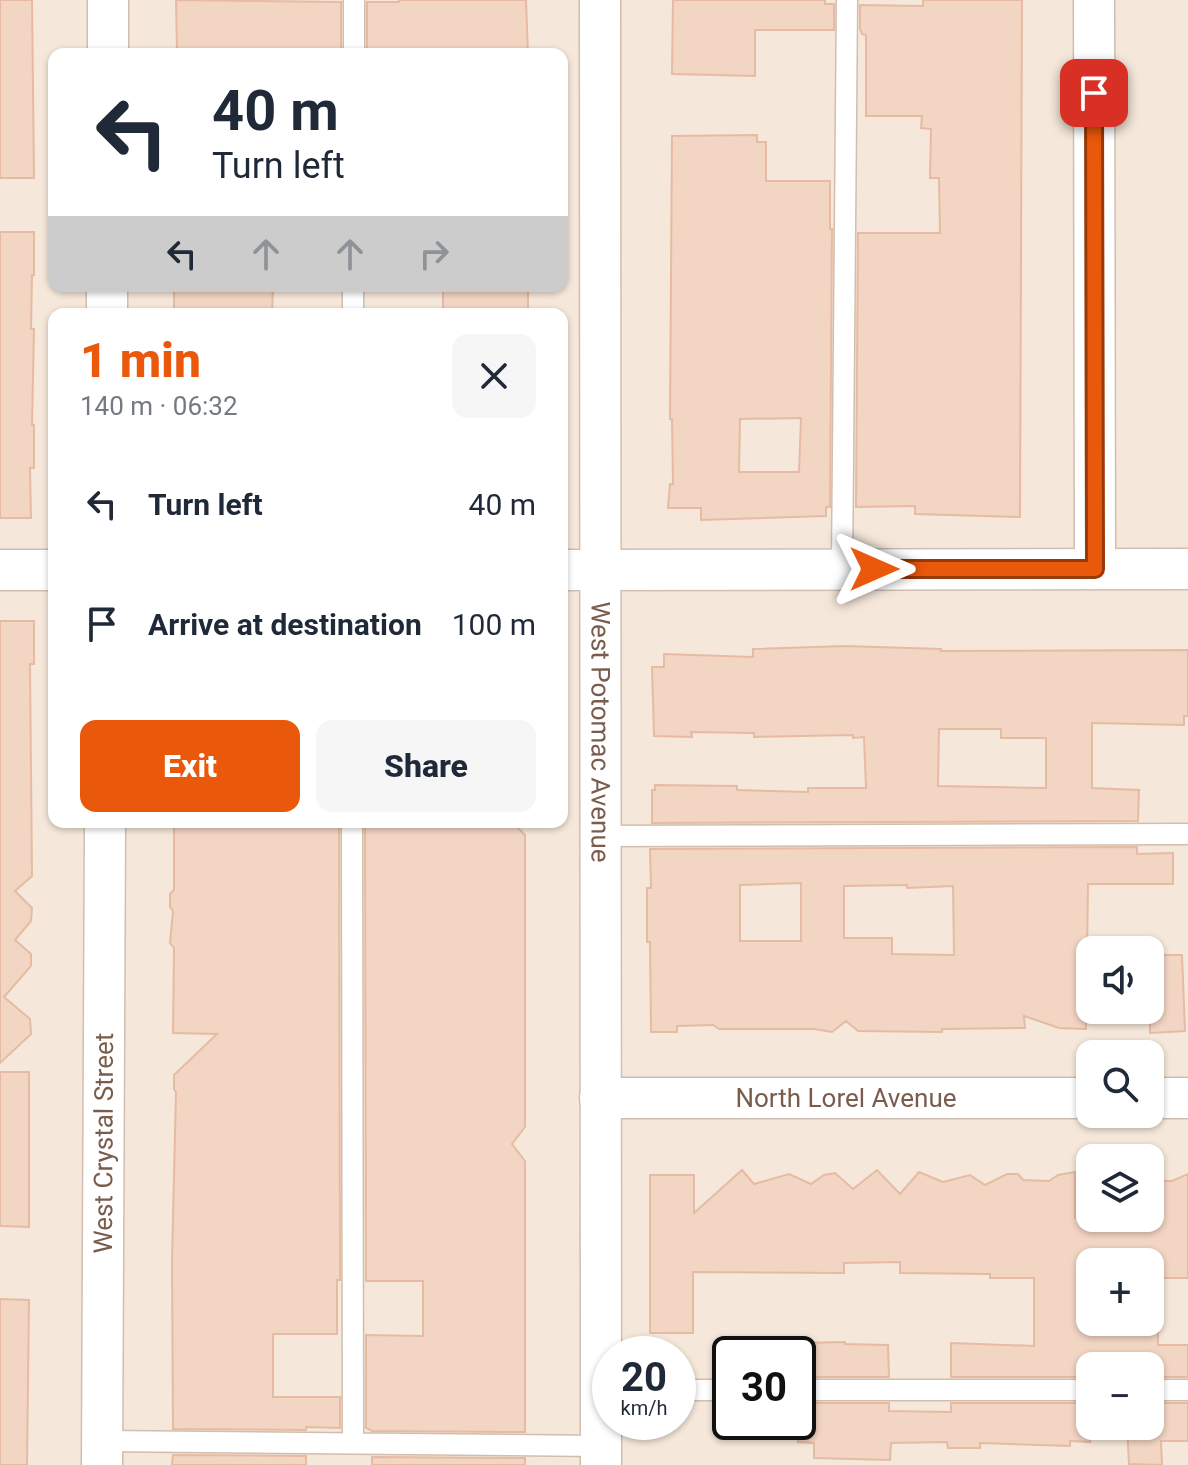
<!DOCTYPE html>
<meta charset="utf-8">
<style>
body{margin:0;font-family:Roboto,sans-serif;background:#f6f6f7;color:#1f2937;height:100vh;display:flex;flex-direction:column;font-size:30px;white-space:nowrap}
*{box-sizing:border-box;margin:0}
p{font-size:26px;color:#747a83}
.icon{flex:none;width:44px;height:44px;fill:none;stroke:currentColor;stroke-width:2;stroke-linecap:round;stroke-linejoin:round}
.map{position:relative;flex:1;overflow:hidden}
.drawer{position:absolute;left:48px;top:308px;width:520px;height:520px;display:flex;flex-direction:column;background:#fff;border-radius:16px;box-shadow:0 2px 6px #0004}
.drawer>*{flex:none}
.top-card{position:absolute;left:48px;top:48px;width:520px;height:244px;border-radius:16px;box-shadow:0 2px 6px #0004;background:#fff;color:#1f2937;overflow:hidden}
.buttons{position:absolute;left:1076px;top:936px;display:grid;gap:16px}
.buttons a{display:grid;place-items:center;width:88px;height:88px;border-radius:16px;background:#fff;box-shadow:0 2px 6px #0004;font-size:40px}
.speed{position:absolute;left:592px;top:1336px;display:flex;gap:16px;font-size:40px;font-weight:700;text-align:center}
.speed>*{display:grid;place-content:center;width:104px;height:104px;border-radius:50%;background:#fff;box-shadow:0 2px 6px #0004;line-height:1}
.speed small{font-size:20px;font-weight:400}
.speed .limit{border:4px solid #111;border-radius:12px;background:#fff;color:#111}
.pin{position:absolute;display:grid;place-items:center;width:68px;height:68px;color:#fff;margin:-34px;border-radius:16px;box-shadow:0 4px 12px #0006}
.me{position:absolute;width:88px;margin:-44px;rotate:90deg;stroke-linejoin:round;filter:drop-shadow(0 0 6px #0008)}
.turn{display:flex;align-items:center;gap:28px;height:168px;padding:0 32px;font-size:36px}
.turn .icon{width:104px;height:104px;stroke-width:2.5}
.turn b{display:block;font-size:56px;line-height:68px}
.lanes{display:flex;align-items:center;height:76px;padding:0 32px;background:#0003;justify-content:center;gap:40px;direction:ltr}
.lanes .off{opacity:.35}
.round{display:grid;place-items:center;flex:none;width:84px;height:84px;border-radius:16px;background:#f6f6f7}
.overview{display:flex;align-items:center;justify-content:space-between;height:136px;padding:0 32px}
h1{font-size:48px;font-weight:800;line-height:60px;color:#ea580c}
.primary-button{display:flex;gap:16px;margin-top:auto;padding:16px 32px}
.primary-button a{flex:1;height:92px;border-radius:16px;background:#ea580c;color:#fff;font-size:32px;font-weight:800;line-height:92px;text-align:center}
.primary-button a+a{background:#f6f6f7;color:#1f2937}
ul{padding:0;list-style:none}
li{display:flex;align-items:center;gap:24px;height:120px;padding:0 32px}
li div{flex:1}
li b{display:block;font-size:30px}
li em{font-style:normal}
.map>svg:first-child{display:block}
.residential{fill:#f5e8da;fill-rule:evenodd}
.building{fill:#f3d5c3;stroke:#e6bba3;stroke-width:2;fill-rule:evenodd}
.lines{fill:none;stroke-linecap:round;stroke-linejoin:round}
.service-casing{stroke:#d1beb0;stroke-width:23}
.minor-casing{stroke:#d1beb0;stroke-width:43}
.service{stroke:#fff;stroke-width:20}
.minor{stroke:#fff;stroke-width:40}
.route-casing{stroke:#983908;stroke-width:20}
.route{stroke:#ea580c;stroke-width:14}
.labels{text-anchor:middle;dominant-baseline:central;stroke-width:6;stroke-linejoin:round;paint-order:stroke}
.street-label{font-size:26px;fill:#7a5c4d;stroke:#fffaf3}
</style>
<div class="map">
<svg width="1188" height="1465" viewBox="0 0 1188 1465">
<rect width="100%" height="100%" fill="#fdf6ec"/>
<path class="residential" d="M0 0H1188V1465H0ZM54 54H562V286H54ZM54 314H562V822H54ZM1090 950H1150V1010H1090ZM1090 1054H1150V1114H1090ZM1090 1158H1150V1218H1090ZM1090 1262H1150V1322H1090ZM610 1354H678V1422H610ZM730 1354H798V1422H730ZM1090 1366H1150V1426H1090Z"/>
<path class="building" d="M0 0H32L34 178H0Z
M176 0 341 2V54H177Z
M399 0H526L528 54H367V2H399Z
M673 0H825V4H834V30H755V76L672 74Z
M923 0H1022L1020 517 915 514V506L856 507 858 233H940L939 178H930L931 129 921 128 922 116H866V35L862 34 860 29V5L923 6Z
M757 135V142H766V181H830V229H832L830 507H826V516L701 520V508H668L670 484H673L672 419H670L672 136ZM801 418 799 472H739L740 419Z
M0 232H34V275H32L31 329H34L32 425H34V468H30L31 518H0Z
M174 286H273L272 314H174Z
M443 286H528V314H443Z
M0 621H34V664H30L32 876 15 891 32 908 31 921 15 940 31 954V966L4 997 30 1019 31 1034 0 1063Z
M844 646 941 649V651L1188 650V716H1184V725L1092 723V788L1139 790 1138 821 652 823V790H655V785L737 786V790L808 792V788H866L864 737 853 738V735L754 737V733L691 732 692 737 654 736 652 667H664V654L753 657V649ZM939 729H1001V738H1046V788L938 786Z
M174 822H334V827H339L340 1280H337V1334H273V1397H340V1428L306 1427V1430L173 1429 172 1259 176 1092 174 1089V1075L217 1034 173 1033 174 948 170 943 173 911 170 907V894L174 890Z
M422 822H512L525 835V1127L512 1144 525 1161V1432L372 1431 366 1428V1335L423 1336V1281H366L365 827 422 826Z
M1137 847V854L1173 853V884H1088L1086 1029 1059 1028 1024 1016 1025 1028 942 1029V1032L858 1031 846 1021 832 1032 814 1029H719L713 1025 677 1026V1032H651L650 942H647V888H651L650 849ZM801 883V941H740V885ZM907 885V888L953 886 954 955 892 954V938H844V886Z
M1150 955H1182L1185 1031 1150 1033Z
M0 1072H29V1227L0 1226Z
M742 1170 754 1184 789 1174 811 1184 824 1175 835 1173 853 1189 877 1170 900 1194 919 1172 943 1182 970 1175 985 1185 1007 1174H1018L1023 1180 1049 1181 1058 1175 1075 1172V1218H1150V1181H1172L1188 1174V1278H1150V1262H1090V1322H1158V1345H1188V1377H1150V1366H1090V1377H951V1343L1034 1346V1278H990V1274L900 1273V1262L844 1263V1273L693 1272V1333H650V1175H694V1213Z
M0 1299 29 1300 27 1465H0Z
M845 1342V1344L888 1345 889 1377H798V1343Z
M798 1403H889V1411L951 1412V1403H1090V1442L1070 1441V1446L980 1443V1448H948L947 1442 891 1443 890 1460 814 1458V1443L798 1442Z
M1150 1403H1188V1441H1161L1162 1465 1129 1464 1127 1426H1150Z
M173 1455 306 1456V1465H172Z
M372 1457 525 1458V1465H372Z"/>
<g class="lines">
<g class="service-casing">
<path id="service" d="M354 54V0
M353 314V286
M842 569 847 0
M352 822 353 1443
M601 836 1188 834
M678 1390H730
M798 1390H1090
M1150 1390H1188
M102 1441 601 1446"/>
</g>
<g class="minor-casing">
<g id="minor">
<path id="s1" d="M600 0 601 1465"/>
<path d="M1094 0 1095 569"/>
<path d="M108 54V0"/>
<path d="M107 314V286"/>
<path d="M0 570H54"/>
<path d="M562 570 1188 569"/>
<path id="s2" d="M600 1098H1090"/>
<path d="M1150 1098H1188"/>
<path id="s3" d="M102 1465 105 822"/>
</g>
</g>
<use href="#service" class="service"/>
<use href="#minor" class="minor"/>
</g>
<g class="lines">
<g class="route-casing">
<path id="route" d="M874 569H1095L1094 93"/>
</g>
<use href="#route" class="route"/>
</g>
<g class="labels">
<g class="street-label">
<text stroke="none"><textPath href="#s1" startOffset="732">West Potomac Avenue</textPath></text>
<text stroke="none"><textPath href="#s2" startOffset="246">North Lorel Avenue</textPath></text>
<text stroke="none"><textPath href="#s3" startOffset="322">West Crystal Street</textPath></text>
</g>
</g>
</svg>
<div class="buttons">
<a><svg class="icon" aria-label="sound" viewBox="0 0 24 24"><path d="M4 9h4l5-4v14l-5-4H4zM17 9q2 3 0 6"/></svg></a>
<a><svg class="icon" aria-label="search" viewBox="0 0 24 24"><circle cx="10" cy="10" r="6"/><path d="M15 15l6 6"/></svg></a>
<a><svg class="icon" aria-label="layers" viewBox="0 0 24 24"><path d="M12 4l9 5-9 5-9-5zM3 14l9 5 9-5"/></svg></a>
<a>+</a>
<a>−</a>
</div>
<div class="speed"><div>20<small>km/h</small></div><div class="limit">30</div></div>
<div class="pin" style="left:1094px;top:93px;background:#d93025"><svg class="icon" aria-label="arrive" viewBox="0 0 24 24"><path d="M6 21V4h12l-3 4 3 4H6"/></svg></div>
<svg class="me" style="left:874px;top:569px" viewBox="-20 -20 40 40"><path d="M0-17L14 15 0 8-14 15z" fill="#ea580c" stroke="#fff" stroke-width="4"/></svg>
<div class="top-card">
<div class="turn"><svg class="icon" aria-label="left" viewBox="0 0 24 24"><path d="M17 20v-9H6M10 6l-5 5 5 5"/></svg><div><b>40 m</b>Turn left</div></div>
<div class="lanes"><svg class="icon" aria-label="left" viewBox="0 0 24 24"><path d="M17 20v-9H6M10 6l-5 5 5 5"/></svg><svg class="icon off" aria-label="ahead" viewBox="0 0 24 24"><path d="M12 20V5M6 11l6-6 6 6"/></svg><svg class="icon off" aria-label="ahead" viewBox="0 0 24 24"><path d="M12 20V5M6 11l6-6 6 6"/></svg><svg class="icon off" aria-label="right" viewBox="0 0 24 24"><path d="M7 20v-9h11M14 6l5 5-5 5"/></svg></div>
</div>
<section class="drawer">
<div class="overview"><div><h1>1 min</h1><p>140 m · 06:32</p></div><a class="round"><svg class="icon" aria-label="close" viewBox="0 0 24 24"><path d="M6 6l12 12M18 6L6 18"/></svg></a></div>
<ul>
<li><svg class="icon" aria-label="left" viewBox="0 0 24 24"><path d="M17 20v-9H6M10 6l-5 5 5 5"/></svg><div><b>Turn left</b></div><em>40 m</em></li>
<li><svg class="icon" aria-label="arrive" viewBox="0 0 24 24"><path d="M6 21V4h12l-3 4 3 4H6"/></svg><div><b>Arrive at destination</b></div><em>100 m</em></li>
</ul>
<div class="primary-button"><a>Exit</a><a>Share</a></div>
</section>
</div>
